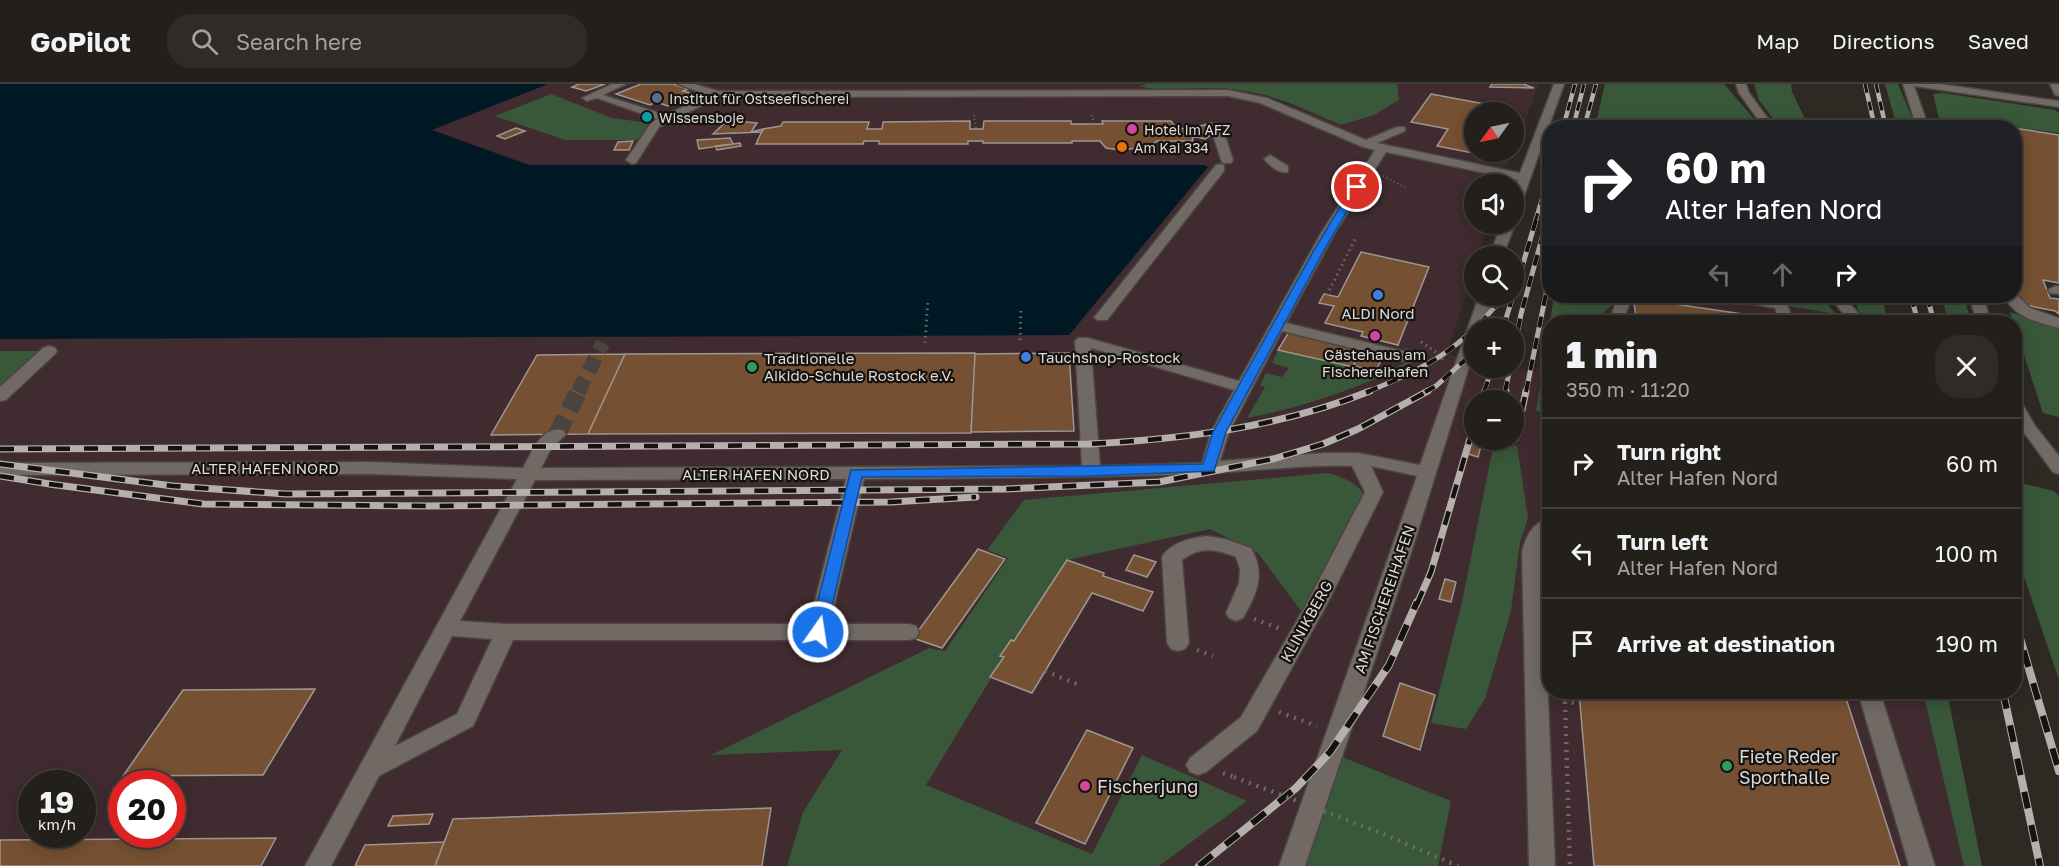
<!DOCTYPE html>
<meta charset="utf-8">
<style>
body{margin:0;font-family:"Golos Text",sans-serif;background:#2f2c28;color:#f1f3f6;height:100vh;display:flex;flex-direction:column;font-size:22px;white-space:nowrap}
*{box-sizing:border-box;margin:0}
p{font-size:20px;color:#a3a2a3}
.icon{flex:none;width:33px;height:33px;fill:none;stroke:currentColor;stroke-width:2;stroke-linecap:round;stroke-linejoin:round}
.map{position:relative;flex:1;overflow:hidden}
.sheet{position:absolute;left:1542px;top:231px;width:480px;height:384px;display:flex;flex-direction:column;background:#231f1b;border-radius:24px;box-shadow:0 3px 15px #0003,0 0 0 2px #403d3a}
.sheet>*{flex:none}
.top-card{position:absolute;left:1542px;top:36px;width:480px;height:183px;border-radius:24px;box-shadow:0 3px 15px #0003,0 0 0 2px #403d3a;background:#202124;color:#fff;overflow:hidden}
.needle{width:39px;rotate:237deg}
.controls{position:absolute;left:1464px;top:18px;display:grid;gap:12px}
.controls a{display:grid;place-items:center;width:60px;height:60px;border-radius:50%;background:#231f1b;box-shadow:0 3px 15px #0003,0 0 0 2px #403d3a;font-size:30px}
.speed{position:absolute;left:18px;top:686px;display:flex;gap:12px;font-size:30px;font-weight:700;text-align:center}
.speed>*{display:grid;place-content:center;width:78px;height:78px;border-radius:50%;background:#231f1b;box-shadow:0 3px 15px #0003,0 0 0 2px #403d3a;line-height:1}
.speed small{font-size:15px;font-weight:400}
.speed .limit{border:9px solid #d22;background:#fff;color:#111}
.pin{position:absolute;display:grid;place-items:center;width:51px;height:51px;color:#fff;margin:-26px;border:3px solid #fff;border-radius:50%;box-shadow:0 2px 6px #0007}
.me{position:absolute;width:66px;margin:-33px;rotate:13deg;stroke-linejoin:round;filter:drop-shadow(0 0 4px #0008)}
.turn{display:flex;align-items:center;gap:21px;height:126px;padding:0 24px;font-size:27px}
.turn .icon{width:78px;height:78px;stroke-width:2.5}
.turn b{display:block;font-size:42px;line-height:51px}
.lanes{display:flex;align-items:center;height:57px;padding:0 24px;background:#0003;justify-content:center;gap:30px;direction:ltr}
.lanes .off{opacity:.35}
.round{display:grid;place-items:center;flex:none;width:63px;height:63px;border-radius:24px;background:#2f2c28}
.summary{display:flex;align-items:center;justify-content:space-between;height:102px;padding:0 24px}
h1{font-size:36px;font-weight:800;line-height:45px}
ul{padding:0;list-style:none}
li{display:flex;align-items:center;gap:18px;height:90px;padding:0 24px;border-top:2px solid #403d3a}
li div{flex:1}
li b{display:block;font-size:22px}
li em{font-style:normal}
header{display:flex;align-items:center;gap:36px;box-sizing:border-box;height:84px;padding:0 30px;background:#231f1b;border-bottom:2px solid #403d3a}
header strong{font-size:28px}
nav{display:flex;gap:33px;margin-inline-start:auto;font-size:21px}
.search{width:420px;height:54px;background:#2f2c28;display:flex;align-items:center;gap:15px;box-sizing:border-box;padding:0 21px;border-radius:24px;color:#a3a2a3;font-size:22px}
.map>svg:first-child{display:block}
.industrial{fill:#3f2b30;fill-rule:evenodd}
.green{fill:#395739}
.water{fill:#001924}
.building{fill:#755032;stroke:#9e9791;stroke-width:1.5}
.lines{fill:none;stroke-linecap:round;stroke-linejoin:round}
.minor-tunnel-far1{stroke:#49443f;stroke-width:15;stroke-dasharray:15 8;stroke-linecap:butt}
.minor-tunnel{stroke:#49443f;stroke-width:18;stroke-dasharray:18 9;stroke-linecap:butt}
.minor-casing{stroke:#4b4542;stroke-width:3}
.path-far2{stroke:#6f6a66;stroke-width:2;stroke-dasharray:1 3;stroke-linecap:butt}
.path-far1{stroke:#6f6a66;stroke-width:3;stroke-dasharray:1.5 4;stroke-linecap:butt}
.path{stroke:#6f6a66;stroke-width:4.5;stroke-dasharray:2 6;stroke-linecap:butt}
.minor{fill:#706964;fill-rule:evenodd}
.rail-far3-casing{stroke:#b5b0ad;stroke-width:4.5}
.rail-far2-casing{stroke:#b5b0ad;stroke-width:5}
.rail-far1-casing{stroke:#b5b0ad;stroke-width:7}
.rail-casing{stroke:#b5b0ad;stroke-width:8}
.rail-far3{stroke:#151210;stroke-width:3;stroke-dasharray:9;stroke-linecap:butt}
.rail-far2{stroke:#151210;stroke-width:4;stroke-dasharray:11;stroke-linecap:butt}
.rail-far1{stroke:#151210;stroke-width:4.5;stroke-dasharray:14;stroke-linecap:butt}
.rail{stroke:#151210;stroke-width:6;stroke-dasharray:17;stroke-linecap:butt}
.path-bridge{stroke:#6f6a66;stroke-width:4.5;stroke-dasharray:2 6;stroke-linecap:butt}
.route{fill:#1a73e8;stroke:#114b97;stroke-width:1.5}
.service-dot{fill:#5c6f8a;stroke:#151210;stroke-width:2}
.culture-dot{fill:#0f9aa8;stroke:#151210;stroke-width:2}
.hotel-dot{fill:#d1479c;stroke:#151210;stroke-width:2}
.food-dot{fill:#e8710a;stroke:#151210;stroke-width:2}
.shop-dot{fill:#3f7fe0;stroke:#151210;stroke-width:2}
.leisure-dot{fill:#2e9e5b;stroke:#151210;stroke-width:2}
.labels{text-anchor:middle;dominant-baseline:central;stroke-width:4.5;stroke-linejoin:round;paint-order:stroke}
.far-poi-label{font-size:14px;fill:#dedad7;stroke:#151210;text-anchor:start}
.poi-label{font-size:15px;fill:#dedad7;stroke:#151210}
.street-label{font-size:15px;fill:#dedad7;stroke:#151210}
.near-poi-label{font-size:18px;fill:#dedad7;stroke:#151210;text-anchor:start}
</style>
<header>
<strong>GoPilot</strong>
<div class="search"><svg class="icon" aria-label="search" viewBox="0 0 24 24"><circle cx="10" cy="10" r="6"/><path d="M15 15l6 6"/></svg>Search here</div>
<nav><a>Map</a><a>Directions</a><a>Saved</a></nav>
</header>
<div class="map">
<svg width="2059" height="782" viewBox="0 0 2059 782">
<rect width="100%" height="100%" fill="#2f2924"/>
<path class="industrial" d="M548 0H1146L1141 1 1244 6 1298 23 1399 16 1397 0H1539L1514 67V28H1474V68H1513L1501 100H1474V140H1488L1478 172H1474V183L1447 270 1474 276V284L1514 283 1534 288 1549 275 1550 608H1923L1964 782H0V312L48 267H0V255L1069 251 1203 81H529L431 46ZM1474 316H1514V356H1474ZM32 699H82V750H32ZM122 699H172V750H122Z
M1624 212H1729L1854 233 1855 238H1591Z"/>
<path class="green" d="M1146 0H1397L1399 16 1374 31 1341 41C1311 28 1278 12 1245 7 1215 2 1183 5 1152 5L1139 2Z
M1605 0H1724L1761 43H1595Z
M1754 0H1791L1792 8 1809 43H1779L1759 16Z
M1885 0H1898L1916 43H1897Z
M1943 9 2055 26 2059 29V49L1970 37 1972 43H1941L1933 10Z
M551 10 612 34 650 39 641 56H565L495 32Z
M1554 212H1624L1591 238H1550Z
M1729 212H1820L1836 230Z
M1854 212H1881L1889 238H1877L1860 233Z
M1942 212H1964L1971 238H1948Z
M2010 228 2059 244V333L2043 329Z
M1550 239V329H1549L1536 327Z
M1405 264 1428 270C1370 300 1311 322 1247 334L1265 303 1260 301 1266 289 1282 293 1289 284 1272 279 1278 266 1353 283 1352 289C1380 293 1386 289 1410 276V269Z
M0 267H49L0 312Z
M1494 358 1517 362 1528 434 1520 458 1511 527 1485 615 1466 645 1431 639 1462 518Z
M2015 378 2021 399 2054 407 2059 412V596L2015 466Z
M1328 389C1344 394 1359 398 1366 415L1304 531 1258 469 1210 445 1067 476 1014 557 1011 556 1001 572 1004 573 926 701 1092 770 1142 671 1247 717 1159 782H787L803 728 842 666 711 671 929 564 945 567 1008 474 987 466 1024 416Z
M1923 608H1947L1982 782H1964Z
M1330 668 1451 717 1438 782H1292Z"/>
<path class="water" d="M0 0H548L432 46 529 81H1204L1208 83 1069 251 0 255Z"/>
<path class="building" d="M579 0H605L586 7 572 3Z
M641 0H673L688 5 683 7 695 10 668 22 656 18 650 21 616 10Z
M1492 0H1523L1534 4 1490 3Z
M1431 10 1512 25 1511 28H1474V68H1489L1473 69 1437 62 1448 45 1411 38Z
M728 36 757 39 751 48 763 45 762 48 713 50Z
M970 37V45H983L984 37H1071V40H1103L1102 37H1171L1176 44 1190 45 1211 39 1214 49 1205 55 1192 52 1193 57H1157L1149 63 1119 66 1106 64 1100 57H1072V59H983V57H968V60H879V57H864L863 60H756L763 45 781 42 783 38H869L867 45H882L883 38Z
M1969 37 2011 44H1972Z
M516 44 525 47 505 55 497 52Z
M2014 44 2059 51V199L2043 196 2050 214 2059 215V230L2055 227 2020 220 2014 205Z
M730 54 733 60 699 65 697 56Z
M633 57 629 66H614L618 58Z
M740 59 741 62 717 66 715 62Z
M1361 168 1429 183 1398 261 1361 252 1363 248 1325 239 1334 222 1319 219 1324 210 1338 213Z
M1633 214 1770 234 1771 238H1666L1636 232Z
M1290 246 1362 265 1353 283 1278 266Z
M1361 267 1383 272 1376 287 1353 282Z
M975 269 971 349 588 350 625 270Z
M1069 269 1074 347 971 348 975 270Z
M625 270 588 350 491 351 537 271Z
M1471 359 1481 362 1478 373 1468 370Z
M978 465 1005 475 942 564 913 554Z
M1134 471 1156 478 1147 493 1126 486Z
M1067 476 1104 489 1103 492 1153 508 1143 527 1092 509 1032 609 990 593 1004 573 1000 572 1011 556 1014 557Z
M1445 495 1456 498 1451 518 1439 515Z
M1400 599 1435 611 1420 666 1383 652Z
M315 605 263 691 123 692 183 606Z
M1579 608H1844L1900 782H1594Z
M1087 646 1133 664 1085 760 1036 739Z
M771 724 762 782H435L453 735Z
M433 730 429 740 388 742 393 732Z
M276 754 261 782H0V756Z
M444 758 435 782H355L365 761Z"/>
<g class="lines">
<path class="minor-tunnel-far1" d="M578 308 603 259"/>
<path class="minor-tunnel" d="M557 350 579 307"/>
<g class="minor-casing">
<path id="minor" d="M612 0H626L603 11 666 31 707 11 678 0H694L718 7 1228 6 1267 14 1366 56 1397 43H1405V47L1377 59 1520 89 1554 0H1564L1519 126 1514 127V107L1518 96 1386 68 1335 149 1286 239 1415 270 1417 273 1415 276 1409 278 1282 247 1229 348 1220 377 1323 369H1358L1420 381 1479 212H1493L1484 244H1474V267L1412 466 1305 782H1279L1417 392 1371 382 1383 408 1326 522 1257 647 1206 688 1198 691 1190 688 1186 681 1190 674 1241 633 1306 521 1365 408 1352 382C1298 380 1243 389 1188 390 1080 394 972 394 864 395L830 540H909L916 542 919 548 916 554 909 556H513L473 642 379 692 331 782H305L517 395 371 390 0 391V379L371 378 523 384C531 369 542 341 563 346L566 350 551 365 541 384 1082 382 1075 257 1078 254H1088L1239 297 1321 149 1375 66 1363 63 1260 19 1228 12 719 13 659 43 636 79 632 80 626 76 651 39 657 35 597 14 587 17 582 14ZM1091 264 1234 306 1211 348 1202 379 1100 382ZM846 395 809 540H506L460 537 535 396ZM452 552 492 555 457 630 395 662Z
M1736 0H1746L1749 9 1775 44H1764L1739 9Z
M1903 0H1940L2059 17V23L1914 2 1929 44H1917Z
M2050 0H2059V12L2055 11Z
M1216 39 1222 42 1233 76 1231 79H1223L1221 76 1210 42Z
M1270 71 1288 82V88C1279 90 1270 82 1264 75Z
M1220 80 1224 81V87L1107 236H1097L1094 233 1097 230 1216 81Z
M1514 138 1515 140 1503 172H1489L1502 140Z
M2055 202H2059V210L2050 209 2048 206Z
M2014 208 2030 224 2059 234V244C2037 238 2015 234 2004 212H2014Z
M1618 212H1632L1623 238H1609Z
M1722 212H1752L1786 218 1794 238H1779L1775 224 1729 216Z
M1829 212H1843L1859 230 1862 238H1848L1847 234Z
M1969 212H1983L1991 238H1977Z
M49 262 55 264 57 267 55 270 6 316 0 317V303L43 264Z
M2014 315 2020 316 2035 342 2059 372V390L2053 388 2014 335Z
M1550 434V451L1545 455 1542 468 1555 782H1529L1522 468C1526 452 1532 439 1550 434Z
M1207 452 1225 455 1251 464C1266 490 1257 510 1243 534L1236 537 1229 534 1226 529 1239 499 1240 485 1236 473C1217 465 1200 462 1182 476L1189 559 1185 565 1178 567 1171 565 1167 559 1162 473C1171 458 1191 454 1207 452Z
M1858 608H1880L1935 782H1909Z"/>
</g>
<path class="path-far2" d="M974 31 976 45
M1092 31 1094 40
M1383 92 1406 104"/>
<path class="path-far1" d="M1327 211 1355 155
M1020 256 1021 223
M1421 258 1442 272V279
M925 259 928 215
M1362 292 1365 284"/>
<path class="path" d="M1254 535 1281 545
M1197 566 1213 572
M1045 587 1077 600
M1564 617 1580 620
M1565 618 1570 782
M1279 628 1317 642
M1223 689 1234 693
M1376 747 1458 782"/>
<use href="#minor" class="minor"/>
<g class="rail-far3-casing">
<path id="rail-far3" d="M1865 0 1875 44
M1876 0 1886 44
M1563 44 1575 0
M1573 44 1584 0
M1584 44 1596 0
M1535 138 1550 89
M1546 138 1550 124"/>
</g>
<g class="rail-far2-casing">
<path id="rail-far2" d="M1514 210 1536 136
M1911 212 1918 238
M1927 212 1934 238
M1503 244 1513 212
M1514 267 1521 230 1547 136
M1367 308C1429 283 1461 265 1504 212
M1425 308 1436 302 1474 268
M1484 308 1492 284
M1505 308 1510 284
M1526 308 1550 190"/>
</g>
<g class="rail-far1-casing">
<path id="rail-far1" d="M1482 316 1485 307
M1504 316 1506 307
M1516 354 1526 307
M0 365 1089 360C1185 355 1281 343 1370 307
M0 380 173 402 286 410 1005 405 1159 398 1273 375 1323 360 1358 345 1428 307
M0 392 56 401
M49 400 203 420 428 422 891 418 976 413
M1417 520 1431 488 1474 341"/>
</g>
<g class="rail-casing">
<path id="rail" d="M2014 534 2059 687
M2003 608 2040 782
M1199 782 1296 704 1330 668 1389 581 1417 518"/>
</g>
<use href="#rail-far3" class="rail-far3"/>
<use href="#rail-far2" class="rail-far2"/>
<use href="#rail-far1" class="rail-far1"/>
<use href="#rail" class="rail"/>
<path class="path-bridge" d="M1234 693 1376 747"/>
</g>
<path class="route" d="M1357 100 1361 103 1323 168 1226 348 1214 387 1091 392 862 393 826 548 824 552H812L810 548 851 386 1203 380 1213 348 1313 168 1352 103Z"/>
<circle class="service-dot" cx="657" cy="14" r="6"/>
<circle class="culture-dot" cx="647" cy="33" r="6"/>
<g class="hotel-dot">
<circle cx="1132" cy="45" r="6"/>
<circle cx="1375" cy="252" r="6"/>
<circle cx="1085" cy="702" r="6"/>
</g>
<circle class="food-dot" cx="1122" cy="63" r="6"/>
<g class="shop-dot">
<circle cx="1378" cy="211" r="6"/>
<circle cx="1026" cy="273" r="6"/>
</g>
<g class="leisure-dot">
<circle cx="752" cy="283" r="6"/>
<circle cx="1727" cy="682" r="6"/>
</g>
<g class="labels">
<g class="far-poi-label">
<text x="669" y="14">Institut für Ostseefischerei</text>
<text x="659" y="33">Wissensboje</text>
<text x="1144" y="45">Hotel im AFZ</text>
<text x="1134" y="63">Am Kai 334</text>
</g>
<g class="poi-label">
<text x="1378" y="229">ALDI Nord</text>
<text x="1375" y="270">Gästehaus am<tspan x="1375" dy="17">Fischereihafen</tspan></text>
<text x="1038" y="273" text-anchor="start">Tauchshop-Rostock</text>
<text x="764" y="274" text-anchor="start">Traditionelle<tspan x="764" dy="17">Aikido-Schule Rostock e.V.</tspan></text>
</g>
<g class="street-label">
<text x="265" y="384">ALTER HAFEN NORD</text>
<text x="756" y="390">ALTER HAFEN NORD</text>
<text transform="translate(1384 515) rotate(-71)">AM FISCHEREIHAFEN</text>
<text transform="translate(1306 537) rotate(-61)">KLINIKBERG</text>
</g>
<g class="near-poi-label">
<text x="1739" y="672">Fiete Reder<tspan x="1739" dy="21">Sporthalle</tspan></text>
<text x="1097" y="702">Fischerjung</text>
</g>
</g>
</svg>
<div class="controls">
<a><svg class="needle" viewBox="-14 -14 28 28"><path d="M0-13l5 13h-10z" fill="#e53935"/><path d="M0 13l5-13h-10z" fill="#a3a2a3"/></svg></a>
<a><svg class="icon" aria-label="sound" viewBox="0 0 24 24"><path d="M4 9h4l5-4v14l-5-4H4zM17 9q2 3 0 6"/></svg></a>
<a><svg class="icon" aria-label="search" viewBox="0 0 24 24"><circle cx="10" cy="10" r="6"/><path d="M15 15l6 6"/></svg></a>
<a>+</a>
<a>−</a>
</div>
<div class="speed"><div>19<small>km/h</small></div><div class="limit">20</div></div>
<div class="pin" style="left:1357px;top:103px;background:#d93025"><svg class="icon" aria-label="arrive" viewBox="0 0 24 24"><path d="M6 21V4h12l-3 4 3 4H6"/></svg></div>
<svg class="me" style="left:818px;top:548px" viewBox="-20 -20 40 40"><circle r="17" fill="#1a73e8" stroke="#fff" stroke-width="3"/><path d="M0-11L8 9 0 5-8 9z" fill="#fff"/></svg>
<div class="top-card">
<div class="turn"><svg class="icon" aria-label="right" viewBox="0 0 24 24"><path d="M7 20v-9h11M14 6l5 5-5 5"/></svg><div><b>60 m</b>Alter Hafen Nord</div></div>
<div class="lanes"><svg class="icon off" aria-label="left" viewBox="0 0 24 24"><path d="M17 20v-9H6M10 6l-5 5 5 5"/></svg><svg class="icon off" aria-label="ahead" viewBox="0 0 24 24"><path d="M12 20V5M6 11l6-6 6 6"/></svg><svg class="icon" aria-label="right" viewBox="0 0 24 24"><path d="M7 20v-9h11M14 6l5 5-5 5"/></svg></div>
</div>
<section class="sheet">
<div class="summary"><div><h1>1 min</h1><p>350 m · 11:20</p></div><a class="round"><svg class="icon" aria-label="close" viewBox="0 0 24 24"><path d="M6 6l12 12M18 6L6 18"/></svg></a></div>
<ul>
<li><svg class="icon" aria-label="right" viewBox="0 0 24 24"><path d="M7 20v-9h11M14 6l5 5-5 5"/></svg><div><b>Turn right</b><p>Alter Hafen Nord</p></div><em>60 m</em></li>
<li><svg class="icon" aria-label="left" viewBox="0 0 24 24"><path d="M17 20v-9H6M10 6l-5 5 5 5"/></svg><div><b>Turn left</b><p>Alter Hafen Nord</p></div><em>100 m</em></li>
<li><svg class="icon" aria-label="arrive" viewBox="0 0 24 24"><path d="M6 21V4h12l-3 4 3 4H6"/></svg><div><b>Arrive at destination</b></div><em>190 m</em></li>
</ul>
</section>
</div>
